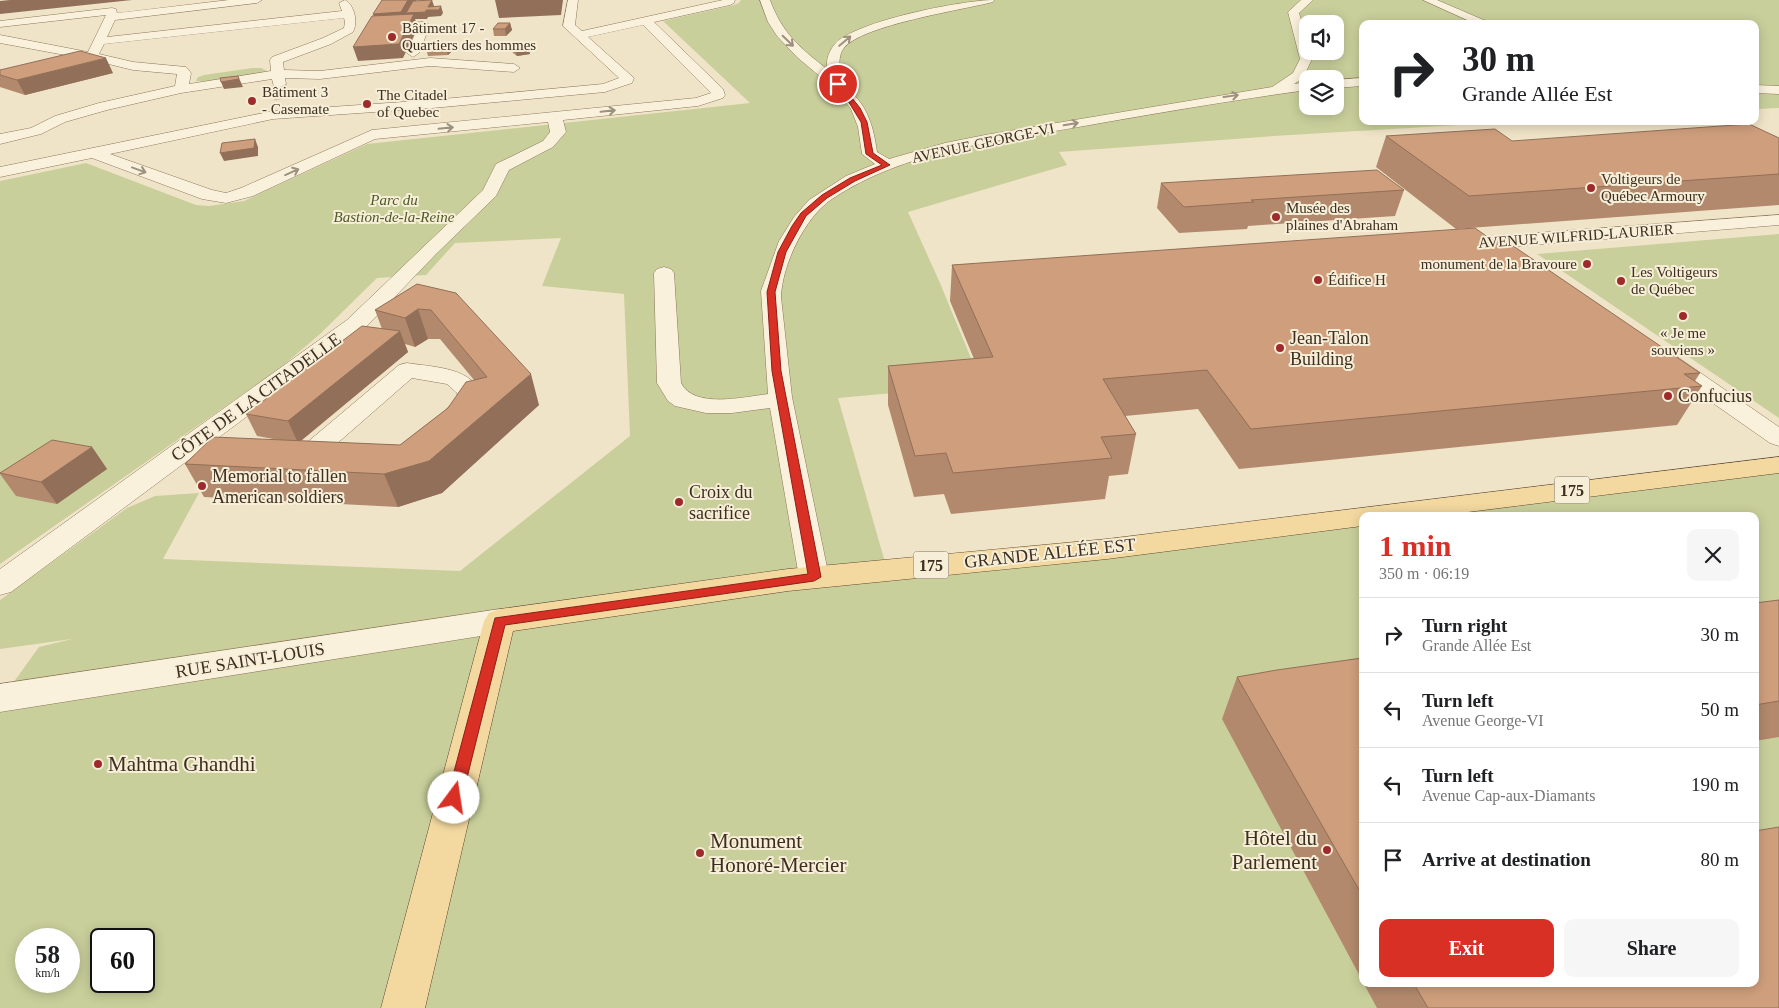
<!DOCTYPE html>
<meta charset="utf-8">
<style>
body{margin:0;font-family:"Times New Roman",serif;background:#f6f6f6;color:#202124;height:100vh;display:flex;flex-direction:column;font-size:19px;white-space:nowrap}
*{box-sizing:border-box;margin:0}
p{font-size:16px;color:#757577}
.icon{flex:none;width:28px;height:28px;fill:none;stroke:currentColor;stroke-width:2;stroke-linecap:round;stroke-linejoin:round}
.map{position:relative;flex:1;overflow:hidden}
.drawer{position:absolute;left:1359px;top:512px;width:400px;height:475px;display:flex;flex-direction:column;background:#fff;border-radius:10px;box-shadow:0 2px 12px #0003}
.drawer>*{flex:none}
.hud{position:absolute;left:1359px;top:20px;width:400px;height:105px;border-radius:10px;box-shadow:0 2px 12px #0003;background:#fff;color:#202124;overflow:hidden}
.controls{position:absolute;left:1299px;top:15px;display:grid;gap:10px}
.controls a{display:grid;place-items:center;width:45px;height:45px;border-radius:10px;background:#fff;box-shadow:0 2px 12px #0003;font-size:25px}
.speed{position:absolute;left:15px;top:928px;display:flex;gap:10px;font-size:25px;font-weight:700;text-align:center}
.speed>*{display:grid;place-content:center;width:65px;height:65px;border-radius:50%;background:#fff;box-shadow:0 2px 12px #0003;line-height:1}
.speed small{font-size:12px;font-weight:400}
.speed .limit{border:2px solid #111;border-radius:8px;background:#fff;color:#111}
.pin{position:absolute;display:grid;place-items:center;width:42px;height:42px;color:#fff;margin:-21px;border:2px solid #fff;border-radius:50%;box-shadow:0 1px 5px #0007}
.me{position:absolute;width:55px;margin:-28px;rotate:14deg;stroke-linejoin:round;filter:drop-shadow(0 0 4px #0008)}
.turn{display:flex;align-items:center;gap:18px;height:105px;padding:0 20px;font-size:22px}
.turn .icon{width:65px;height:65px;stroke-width:2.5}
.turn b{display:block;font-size:35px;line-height:42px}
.round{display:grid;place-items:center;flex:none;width:52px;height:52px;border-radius:10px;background:#f6f6f6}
.head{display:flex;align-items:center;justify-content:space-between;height:85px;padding:0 20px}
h1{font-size:30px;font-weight:600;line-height:38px;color:#d93025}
.primary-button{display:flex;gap:10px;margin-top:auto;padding:10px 20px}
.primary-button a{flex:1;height:58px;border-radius:10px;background:#d93025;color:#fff;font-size:20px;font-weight:600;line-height:58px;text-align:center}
.primary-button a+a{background:#f6f6f6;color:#202124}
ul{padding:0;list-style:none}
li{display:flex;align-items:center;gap:15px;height:75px;padding:0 20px;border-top:1px solid #e0e0e0}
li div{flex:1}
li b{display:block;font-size:19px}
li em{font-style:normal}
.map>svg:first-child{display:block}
.green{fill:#c9cf9b;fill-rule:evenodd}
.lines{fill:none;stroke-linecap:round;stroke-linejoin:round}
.minor-tunnel{stroke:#ccc0a6;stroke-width:15;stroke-dasharray:15 8;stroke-linecap:butt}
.minor-casing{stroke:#8d765c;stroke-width:1}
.major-casing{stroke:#5b4430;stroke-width:1}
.minor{fill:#faf1dc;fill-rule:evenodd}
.major{fill:#f3d9a0;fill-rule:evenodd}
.wall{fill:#b2896c;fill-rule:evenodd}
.shaded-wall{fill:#916f58}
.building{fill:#cf9f7d;stroke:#916f58}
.oneway{stroke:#9c907e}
.route{fill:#d93025;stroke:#8d1f18}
.poi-dot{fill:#9e2a2b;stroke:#f7eed8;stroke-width:2}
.labels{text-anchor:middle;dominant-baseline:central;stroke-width:4;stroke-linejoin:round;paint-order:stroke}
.far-poi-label{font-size:15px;fill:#3d2e20;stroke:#f7eed8;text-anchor:start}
.far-street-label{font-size:15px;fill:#3d2e20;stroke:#f7eed8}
.far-park-label{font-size:15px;font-style:italic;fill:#4d5a26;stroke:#f7eed8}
.shield{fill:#f7eed8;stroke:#756857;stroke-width:1}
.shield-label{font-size:16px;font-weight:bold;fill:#3d2e20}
.poi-label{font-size:18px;fill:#3d2e20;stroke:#f7eed8;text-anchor:start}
.street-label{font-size:18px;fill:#3d2e20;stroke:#f7eed8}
.near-poi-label{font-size:21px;fill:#3d2e20;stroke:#f7eed8;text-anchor:start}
</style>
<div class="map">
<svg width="1779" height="1008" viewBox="0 0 1779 1008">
<rect width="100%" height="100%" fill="#f0e4c8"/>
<path class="green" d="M741 0H1779V108L1755 109V24H1362V121H1527L1274 136 1059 152 1067 165 908 212 940 283 982 385 838 398 887 569 1107 549 1362 517V984H1755V516H1366L1779 465V1008H0V701L39 647 72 639 0 649V600L127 508 155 496 199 493 163 559 460 571 630 436 624 294 542 286 561 238 455 243 426 275 377 278 320 334 279 369 0 564V181L86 163 196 205 209 206 244 201 367 144 750 103 663 21 734 5 739 3ZM1308 24H1335V51H1308ZM1308 79H1335V106H1308ZM26 939H69V981H26ZM101 939H144V981H101Z
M252 68H261L267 71 261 74 212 82 196 81 198 77 204 75Z
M1779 234V418L1537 254Z"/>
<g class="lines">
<path class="minor-tunnel" d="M279 85 282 99"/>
<g class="minor-casing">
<path id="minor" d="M229 0H262L257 3 115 20 107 37 342 11 339 3 345 0C355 5 358 23 353 32L331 44 283 62 284 70 320 71 430 58 514 64 520 68 514 72 430 66 320 79 285 78 286 84 279 88 274 87 272 79 181 93 107 110 65 122 41 134 0 144V134L31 128 55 116 99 103 175 86 177 74 133 70 92 60 0 43V35L88 52 106 15 0 27V21L112 8 116 9 117 13ZM344 18 345 22 344 28 323 38 272 57 270 60 271 71 189 84 191 73 186 67 133 62 99 54 104 44Z
M568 0H578L575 25 582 31 723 0H735L734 3 730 5 654 22 723 89 725 95 723 98 698 106 563 120 566 132 553 147 509 170 496 196 436 254 363 330 11 592 0 595V569L347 320 483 190 496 164 543 141 550 132 548 122 375 139 253 196 226 203 202 199 92 158 0 177V167L273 111 432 100 603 84 619 78 563 26ZM643 25 711 93 696 98 372 130 241 188 226 193 212 190 110 154 273 119 432 108 605 92 632 83 634 78 588 37Z
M760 0H770C782 33 800 48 827 69 826 59 829 51 835 44 855 21 963 0 994 0L993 2C962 10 862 25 844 48 839 54 839 63 840 70 844 86 856 95 864 108 872 122 875 137 877 152L889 159 945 143 985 135 1272 87 1293 73 1300 59 1288 12 1301 0H1313L1299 13 1308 43V51H1310L1312 59 1303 78 1294 84 1308 82V90C1233 100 1158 113 1084 126 999 141 905 150 832 199 805 217 782 265 781 297L792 397 829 577 825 584 814 587 803 584 799 577 770 408 732 413H706L675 406 668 401 657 383 654 273 657 269 664 267 671 269 674 273 681 383C694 409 744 397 768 394L761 291 779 241 794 217 809 200 846 176 875 164 862 154 858 127 851 109 834 88 798 58 777 36 768 22Z
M1423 0H1437L1493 24H1476Z
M424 22 430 25 419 53 413 57 407 53 417 29 381 31 375 28 381 25Z
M1362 78V86L1335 88V80Z
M1755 85 1779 86V94L1755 93Z
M1779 215V225L1470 250 1463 248 1461 244 1463 240 1470 238Z
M1665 352 1673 354 1779 427V446L1770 443 1657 364 1654 359 1657 354Z
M407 363C432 367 477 367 482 399 473 412 463 422 446 418L443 413 458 397 457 393 447 384 412 378 309 468 300 470 291 468 287 462 291 456 399 365Z
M500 609 511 613 516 621 511 629 500 633 0 712V684Z"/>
</g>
<g class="major-casing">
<path id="major" d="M1779 457V473L1436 516H1362V526L1107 559 788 591 513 631 425 1008H381L484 621 489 613 500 609 788 569 1107 539Z"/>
</g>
<use href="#minor" class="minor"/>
<use href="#major" class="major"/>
</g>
<path class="wall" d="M510 23 512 30 506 36H494L493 29Z
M451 43 453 50 448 55 428 56 426 48Z
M511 46 528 47 530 54 517 56 513 53Z
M0 70 113 73 25 95 0 87Z
M1386 136 1512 141 1779 138V205L1456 229 1376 167Z
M1161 183 1404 190 1395 216 1248 226 1247 229 1179 233 1157 208Z
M1489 238 1700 373 1695 381 1702 386 1677 425 1239 469 1198 409 1125 416 1136 434 1128 474 1109 476 1105 499 951 514 944 494 914 497 888 405V366L974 359 950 301 952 265Z
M417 284 539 405 442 493 398 507 204 497 185 464 279 440 257 436 246 414 382 329 375 310ZM428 339H440L474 380 448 408 400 445 301 441 408 352 405 344 415 347Z
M92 447 107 469 57 504 16 496 0 474V473Z
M1779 600V737L1755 741V603Z
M1362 658V980L1222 719 1237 677Z
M1364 984H1755L1779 1008H1377Z"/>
<path class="shaded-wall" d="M10 0H132L0 14V1Z
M392 0H416L417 3 428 7 432 0 434 6 432 10 441 6 443 13 441 16 428 17 427 19H415L418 27 403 58 358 61 353 47 377 27 373 14Z
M495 0H563L561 15 499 18Z
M510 23 512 30 506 36 505 29Z
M451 43 453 50 448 55 446 48Z
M528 47 530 54 517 56 515 49Z
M106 58 113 73 25 95 17 80Z
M238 76 243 87 224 89 221 82Z
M255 139 258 147V156L224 161 220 153Z
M418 309 428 339 415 347 405 318Z
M400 331 408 352 298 443 288 421Z
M531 374 539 405 442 493 398 507 384 474Z
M92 447 107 469 57 504 41 482Z"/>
<path class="building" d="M382 0H408L401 12 373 14Z
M432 0 428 7 441 6 439 10H426V12L406 13 413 1Z
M414 14 399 44 353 47 372 16Z
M498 23H510L505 29H493Z
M431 43H451L446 48H426Z
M525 44 528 47 515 49 511 46Z
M80 51 106 58 17 80 0 75V70Z
M238 76 239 79 221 82 220 78Z
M1749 124 1779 138V174L1469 196 1386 136 1495 129 1512 141Z
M255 139 254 148 220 153 222 143Z
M1377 170 1404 190 1251 200 1254 202 1184 207 1161 183Z
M1475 228 1489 238 1500 237 1700 373 1684 374 1702 386 1251 429 1207 370 1103 379 1136 434 1101 437 1112 458 953 473 946 453 915 456 888 366 993 357 952 265Z
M417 284 456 293 531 374 429 461 384 474 185 464 213 437 400 445 448 408 466 382 487 377 431 310 418 309 405 318 375 310Z
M362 326 400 331 288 421 246 414Z
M52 440 92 447 41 482 0 473Z
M1779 600V701L1755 705V603Z
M1362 658V895L1237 677 1277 670Z
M1779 827V1008H1428L1414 984H1755V831Z"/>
<defs><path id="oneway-shaft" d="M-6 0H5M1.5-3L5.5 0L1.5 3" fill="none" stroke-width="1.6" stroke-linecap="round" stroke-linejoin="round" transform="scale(1.25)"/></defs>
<g class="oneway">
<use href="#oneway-shaft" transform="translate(788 41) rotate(44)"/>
<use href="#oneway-shaft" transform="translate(845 41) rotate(-40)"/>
<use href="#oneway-shaft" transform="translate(1231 96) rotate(-8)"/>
<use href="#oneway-shaft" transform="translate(608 111) rotate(-6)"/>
<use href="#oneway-shaft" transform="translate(1071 124) rotate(-10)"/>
<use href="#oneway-shaft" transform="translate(446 128) rotate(-6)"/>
<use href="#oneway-shaft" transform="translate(139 170) rotate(20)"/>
<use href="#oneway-shaft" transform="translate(292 172) rotate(-24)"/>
</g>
<path class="route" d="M837 83H840L860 108 867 122 873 153 890 165 855 181 827 198 806 216 786 252 775 292 781 371 821 577 814 581 505 625 462 798 460 803 454 805 449 803 447 798 495 618 808 574 772 371 767 292 778 252 792 226 801 213 822 195 850 178 882 165 866 154 861 122Z"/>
<g class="poi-dot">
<circle cx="392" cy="37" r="5"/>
<circle cx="252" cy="101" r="5"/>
<circle cx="367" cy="104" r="5"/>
<circle cx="1591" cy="188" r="5"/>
<circle cx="1276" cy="217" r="5"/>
<circle cx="1587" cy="264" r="5"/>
<circle cx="1318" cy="280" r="5"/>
<circle cx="1621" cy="281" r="5"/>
<circle cx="1683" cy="316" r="5"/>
<circle cx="1280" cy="348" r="5"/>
<circle cx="1668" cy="396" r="5"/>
<circle cx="202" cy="486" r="5"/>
<circle cx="679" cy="502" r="5"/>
<circle cx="98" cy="764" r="5"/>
<circle cx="1327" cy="850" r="5"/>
<circle cx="700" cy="853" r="5"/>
</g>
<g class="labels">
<g class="far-poi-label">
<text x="402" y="28">Bâtiment 17 -<tspan x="402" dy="17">Quartiers des hommes</tspan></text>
<text x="262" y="92">Bâtiment 3<tspan x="262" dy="17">- Casemate</tspan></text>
<text x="377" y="95">The Citadel<tspan x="377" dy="17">of Quebec</tspan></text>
<text x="1601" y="179">Voltigeurs de<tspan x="1601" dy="17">Québec Armoury</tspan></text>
<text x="1286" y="208">Musée des<tspan x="1286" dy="17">plaines d'Abraham</tspan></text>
<text x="1577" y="264" text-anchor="end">monument de la Bravoure</text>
<text x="1631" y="272">Les Voltigeurs<tspan x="1631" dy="17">de Québec</tspan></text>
<text x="1328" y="280">Édifice H</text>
<text x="1683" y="333" text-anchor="middle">« Je me<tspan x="1683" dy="17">souviens »</tspan></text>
</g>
<g class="far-street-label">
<text transform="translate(983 143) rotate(-12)">AVENUE GEORGE-VI</text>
<text transform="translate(1576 236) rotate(-4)">AVENUE WILFRID-LAURIER</text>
</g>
<g class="far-park-label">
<text x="394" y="200">Parc du<tspan x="394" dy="17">Bastion-de-la-Reine</tspan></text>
</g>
<g class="shield">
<rect x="1554.5" y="476.5" width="35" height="27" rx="4"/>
<rect x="913.5" y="551.5" width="35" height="27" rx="4"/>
</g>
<g class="shield-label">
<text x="1572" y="490">175</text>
<text x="931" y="565">175</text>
</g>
<g class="poi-label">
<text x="1290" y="338">Jean-Talon<tspan x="1290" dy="21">Building</tspan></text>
<text x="1678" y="396">Confucius</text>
<text x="212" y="476">Memorial to fallen<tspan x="212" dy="21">American soldiers</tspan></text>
<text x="689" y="492">Croix du<tspan x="689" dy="21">sacrifice</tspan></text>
</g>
<g class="street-label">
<text transform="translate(256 397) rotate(-36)">CÔTE DE LA CITADELLE</text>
<text transform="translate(1050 553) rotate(-6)">GRANDE ALLÉE EST</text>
<text transform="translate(250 660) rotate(-9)">RUE SAINT-LOUIS</text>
</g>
<g class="near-poi-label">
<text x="108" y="764">Mahtma Ghandhi</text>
<text x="1317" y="838" text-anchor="end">Hôtel du<tspan x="1317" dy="24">Parlement</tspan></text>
<text x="710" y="841">Monument<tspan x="710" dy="24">Honoré-Mercier</tspan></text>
</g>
</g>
</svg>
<div class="controls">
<a><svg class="icon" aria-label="sound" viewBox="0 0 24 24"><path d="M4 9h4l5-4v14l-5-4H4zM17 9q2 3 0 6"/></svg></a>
<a><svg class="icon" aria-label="layers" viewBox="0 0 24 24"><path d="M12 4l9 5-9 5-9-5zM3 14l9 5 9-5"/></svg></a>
</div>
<div class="speed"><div>58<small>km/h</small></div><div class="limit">60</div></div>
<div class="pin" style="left:838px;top:84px;background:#d93025"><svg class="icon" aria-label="arrive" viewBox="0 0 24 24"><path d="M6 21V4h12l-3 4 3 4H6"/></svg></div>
<svg class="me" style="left:454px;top:798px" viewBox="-20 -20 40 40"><circle r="19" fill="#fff"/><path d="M0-13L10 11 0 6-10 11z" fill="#d93025"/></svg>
<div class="hud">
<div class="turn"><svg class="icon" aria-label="right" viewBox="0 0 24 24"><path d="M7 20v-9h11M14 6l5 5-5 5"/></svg><div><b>30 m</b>Grande Allée Est</div></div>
</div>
<section class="drawer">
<div class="head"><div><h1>1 min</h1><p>350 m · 06:19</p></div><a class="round"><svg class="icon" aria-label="close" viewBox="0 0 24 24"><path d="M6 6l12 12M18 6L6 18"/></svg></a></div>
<ul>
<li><svg class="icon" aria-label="right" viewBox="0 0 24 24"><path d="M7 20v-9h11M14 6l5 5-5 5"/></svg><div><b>Turn right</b><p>Grande Allée Est</p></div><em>30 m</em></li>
<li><svg class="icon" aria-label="left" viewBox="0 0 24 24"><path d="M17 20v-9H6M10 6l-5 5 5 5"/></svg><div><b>Turn left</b><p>Avenue George-VI</p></div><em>50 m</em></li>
<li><svg class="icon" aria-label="left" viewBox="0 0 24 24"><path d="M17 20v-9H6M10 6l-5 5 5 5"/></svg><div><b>Turn left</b><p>Avenue Cap-aux-Diamants</p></div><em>190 m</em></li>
<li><svg class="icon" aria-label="arrive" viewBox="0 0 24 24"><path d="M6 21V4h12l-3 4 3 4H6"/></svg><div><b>Arrive at destination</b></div><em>80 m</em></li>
</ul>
<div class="primary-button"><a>Exit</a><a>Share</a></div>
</section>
</div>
